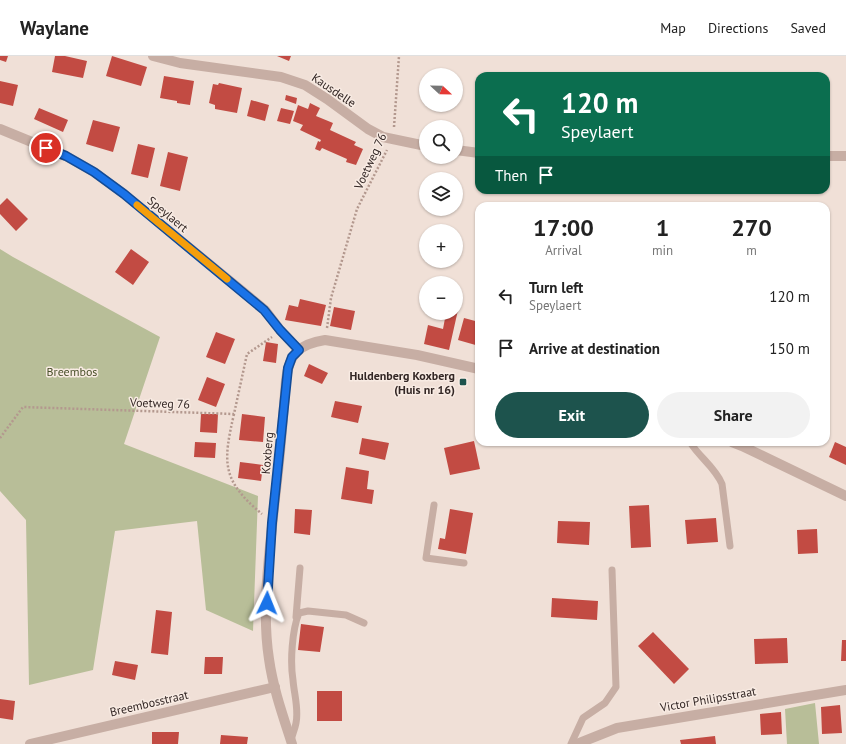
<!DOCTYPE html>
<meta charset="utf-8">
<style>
body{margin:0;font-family:"PT Sans",sans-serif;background:#f2f2f2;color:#222;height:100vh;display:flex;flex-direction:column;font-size:15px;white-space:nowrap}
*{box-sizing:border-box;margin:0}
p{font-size:13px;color:#767676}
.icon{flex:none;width:22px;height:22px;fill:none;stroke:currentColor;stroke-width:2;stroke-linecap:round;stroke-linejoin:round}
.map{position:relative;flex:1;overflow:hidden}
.sheet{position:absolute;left:475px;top:146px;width:355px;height:244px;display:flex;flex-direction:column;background:#fff;border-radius:12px;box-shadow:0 1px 3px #0004}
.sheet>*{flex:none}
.top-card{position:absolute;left:475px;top:16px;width:355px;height:122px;border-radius:12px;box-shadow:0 1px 3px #0004;background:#0b6e4f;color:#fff;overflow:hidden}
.needle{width:26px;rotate:112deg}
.fabs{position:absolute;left:419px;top:12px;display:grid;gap:8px}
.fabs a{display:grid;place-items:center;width:44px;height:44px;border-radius:50%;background:#fff;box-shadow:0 1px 3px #0004;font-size:20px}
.pin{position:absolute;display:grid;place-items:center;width:34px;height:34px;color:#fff;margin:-17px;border:2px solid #fff;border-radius:50%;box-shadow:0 1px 4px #0007}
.me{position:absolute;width:44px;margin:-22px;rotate:2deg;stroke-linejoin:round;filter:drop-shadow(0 0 3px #0008)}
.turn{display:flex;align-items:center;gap:14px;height:84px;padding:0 20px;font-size:18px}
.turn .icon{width:52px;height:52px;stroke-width:2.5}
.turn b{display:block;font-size:28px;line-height:34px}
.then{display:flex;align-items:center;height:38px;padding:0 20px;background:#0003;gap:8px;font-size:15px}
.eta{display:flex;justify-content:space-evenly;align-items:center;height:68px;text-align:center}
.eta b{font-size:24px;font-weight:600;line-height:28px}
.button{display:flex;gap:8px;margin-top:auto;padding:8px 20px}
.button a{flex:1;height:46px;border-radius:24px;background:#1d534d;color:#fff;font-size:16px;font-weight:600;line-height:46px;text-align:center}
.button a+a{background:#f2f2f2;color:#222}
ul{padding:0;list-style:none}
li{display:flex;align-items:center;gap:12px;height:52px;padding:0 20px}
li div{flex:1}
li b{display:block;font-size:15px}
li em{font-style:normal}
header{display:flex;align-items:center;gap:24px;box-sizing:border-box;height:56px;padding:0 20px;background:#fff;border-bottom:1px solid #e0e0e0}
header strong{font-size:19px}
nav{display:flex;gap:22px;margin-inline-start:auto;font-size:14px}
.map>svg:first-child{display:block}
.green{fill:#b8be98}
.building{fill:#c24b43}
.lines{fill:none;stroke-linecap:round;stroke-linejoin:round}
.path{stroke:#b3988e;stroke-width:2.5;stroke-dasharray:2 2;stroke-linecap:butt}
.service{stroke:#c7aea4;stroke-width:7}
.minor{stroke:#c7aea4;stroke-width:10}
.tertiary{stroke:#c7aea4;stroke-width:10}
.route-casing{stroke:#114b97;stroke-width:10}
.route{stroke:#1a73e8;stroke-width:7}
.slow{stroke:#f59e0b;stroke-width:7}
.poi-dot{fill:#1d534d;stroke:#f8ebe3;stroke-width:1.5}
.labels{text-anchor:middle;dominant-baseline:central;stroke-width:3;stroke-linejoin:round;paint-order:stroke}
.street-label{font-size:12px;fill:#332725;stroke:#f8ebe3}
.park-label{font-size:12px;fill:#49502a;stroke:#f8ebe3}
.poi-label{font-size:12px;font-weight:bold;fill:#332725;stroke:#f8ebe3;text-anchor:end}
</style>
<header>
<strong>Waylane</strong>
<nav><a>Map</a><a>Directions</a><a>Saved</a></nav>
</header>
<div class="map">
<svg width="846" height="688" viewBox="0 0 846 688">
<rect width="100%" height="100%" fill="#f0e0d7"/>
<path class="green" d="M0 193 13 201 160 281 124 388 258 440 253 575 206 554 197 465 115 475 93 614 29 629 26 464 0 435Z
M815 647 819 688H787L785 653Z"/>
<path class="building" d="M0 0H8L6 6 0 4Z
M55 0H65L87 5 83 22 52 16Z
M112 0 147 11 141 30 106 20Z
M277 0H291L289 5Z
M164 20 194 25 190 49 177 47V45L160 42Z
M0 25 18 29 13 50 0 47Z
M219 27 242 32 237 57 215 53V49L209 47 213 28 218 29Z
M286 39 297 42 296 48 285 44Z
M251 44 269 49 265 65 247 60Z
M310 47 320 52 316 60 333 67 330 74 356 86 354 89 363 93 356 109 346 106 347 103 322 92 320 95 315 93 318 85 320 86 321 84 300 74 303 69 293 65 298 49 308 53Z
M39 52 68 64 63 76 34 63Z
M281 52 294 55 290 68 277 65Z
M93 64 120 71 113 96 86 88Z
M138 88 155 92 148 122 131 118Z
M168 96 188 101 180 135 160 130Z
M7 142 28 163 16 175 0 158V149Z
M131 193 149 206 133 229 115 216Z
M300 243 326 249 321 270 285 264 289 249 298 251Z
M334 251 355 255 351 274 330 270Z
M456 254H458L449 294 424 288 428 269 443 273 446 257H456Z
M464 262 479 266V290L458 284Z
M216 276 235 283 225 308 206 301Z
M266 286 278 288 276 307 263 305Z
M309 308 328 317 322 328 304 320Z
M207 321 225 328 216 351 198 344Z
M335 345 362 350 358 367 331 361Z
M201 358H218L217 377 200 376Z
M242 358 265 361 263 386 239 384Z
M362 382 389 387 385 404 359 398Z
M474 385 480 413 450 419 444 392Z
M195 386 216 387 215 402 194 401Z
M835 386 846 391V409L829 401Z
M240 406 263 409 261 425 238 422Z
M346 411 369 415 367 433 374 434 372 448 341 443Z
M649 449 651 491 631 492 629 450Z
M295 453 312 454 310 479 294 477Z
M450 453 473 457 466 498 438 493 440 482 445 483Z
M716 462 718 486 687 488 685 464Z
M558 465 590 466 589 489 557 487Z
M817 473 818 497 798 498 797 474Z
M552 542 598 545 597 564 551 561Z
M156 554 172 556 168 599 151 597Z
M301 568 324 571 320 596 298 594Z
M653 576 689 613 674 628 638 590Z
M787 582 788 607 755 608 754 583Z
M842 584H846V605H841Z
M205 601H223L222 618H204Z
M115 605 138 609 135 624 112 619Z
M317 635H342V665H317Z
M0 643 15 645 13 664 0 662Z
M840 649 842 677 822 678 821 651Z
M781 656 782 678 761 679 760 658Z
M152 676H179L178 688H152Z
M221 679 248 681 247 688H220Z
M715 680 716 688H681L680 684Z"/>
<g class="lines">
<path class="path" d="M394 71 399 0
M327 272 331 242 357 153 387 94
M234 358C223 406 221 424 262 458
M0 382 23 351 234 358 247 298 272 281"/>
<path class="service" d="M690 386C699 401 715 411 722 428L730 490
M434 449 426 502 464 507
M296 561 300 512
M291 685C292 679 295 673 296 667 299 653 294 638 293 624 290 606 292 574 299 557L308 555 346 559 364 567
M571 688 583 662 605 647 616 631 612 514"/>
<path class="minor" d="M153 0 180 7 281 21 305 29 327 43 368 73 383 81 426 90
M0 73 66 100 94 116 124 138 265 254 280 274 299 294
M456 94 479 97
M826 100H846
M30 688 275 631
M577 688 617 672 846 634"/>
<path class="tertiary" d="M732 386 742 390 846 440
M292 688C283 660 273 632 269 603 261 553 270 493 275 442 280 403 283 364 286 324 289 298 299 288 325 284L417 299 479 313"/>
</g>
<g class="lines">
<g class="route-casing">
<path id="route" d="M46 92 66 100 94 116 124 138 264 254 280 274 299 294 292 301 288 312 272 467 267 547"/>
</g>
<use href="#route" class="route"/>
<path class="slow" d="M137 149 227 223"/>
</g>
<rect class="poi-dot" x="459" y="322" width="8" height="8" rx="2"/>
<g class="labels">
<g class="street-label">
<text transform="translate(334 34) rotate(34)">Kausdelle</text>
<text transform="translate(370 105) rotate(-65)">Voetweg 76</text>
<text transform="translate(168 158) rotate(40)">Speylaert</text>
<text transform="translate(160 347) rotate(2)">Voetweg 76</text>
<text transform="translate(267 397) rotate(-85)">Koxberg</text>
<text transform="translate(708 643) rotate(-10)">Victor Philipsstraat</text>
<text transform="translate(149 647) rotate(-13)">Breembosstraat</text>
</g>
<g class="park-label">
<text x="72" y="315">Breembos</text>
</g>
<g class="poi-label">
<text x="455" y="319">Huldenberg Koxberg<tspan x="455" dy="14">(Huis nr 16)</tspan></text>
</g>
</g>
</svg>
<div class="fabs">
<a><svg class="needle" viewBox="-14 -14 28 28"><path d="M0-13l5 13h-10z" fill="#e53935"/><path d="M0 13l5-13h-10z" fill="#767676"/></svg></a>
<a><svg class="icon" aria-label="search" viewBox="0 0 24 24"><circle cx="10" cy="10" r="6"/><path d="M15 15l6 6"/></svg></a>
<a><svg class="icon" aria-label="layers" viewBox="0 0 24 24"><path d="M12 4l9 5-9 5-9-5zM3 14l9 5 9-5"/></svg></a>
<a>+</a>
<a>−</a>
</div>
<div class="pin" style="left:46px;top:92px;background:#d93025"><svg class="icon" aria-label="arrive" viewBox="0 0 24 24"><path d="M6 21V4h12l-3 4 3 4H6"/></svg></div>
<svg class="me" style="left:267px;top:547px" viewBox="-20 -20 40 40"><path d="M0-17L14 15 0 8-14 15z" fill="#1a73e8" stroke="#fff" stroke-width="4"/></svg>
<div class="top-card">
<div class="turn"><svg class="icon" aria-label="left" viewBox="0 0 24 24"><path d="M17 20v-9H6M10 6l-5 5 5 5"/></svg><div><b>120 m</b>Speylaert</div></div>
<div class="then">Then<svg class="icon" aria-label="arrive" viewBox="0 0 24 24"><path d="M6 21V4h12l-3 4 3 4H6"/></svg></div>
</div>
<section class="sheet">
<div class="eta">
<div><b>17:00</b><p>Arrival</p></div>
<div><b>1</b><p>min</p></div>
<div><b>270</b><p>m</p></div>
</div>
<ul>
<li><svg class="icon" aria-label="left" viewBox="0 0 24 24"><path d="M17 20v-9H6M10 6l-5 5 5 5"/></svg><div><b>Turn left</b><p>Speylaert</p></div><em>120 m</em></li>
<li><svg class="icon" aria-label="arrive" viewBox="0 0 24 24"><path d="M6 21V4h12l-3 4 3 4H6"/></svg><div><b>Arrive at destination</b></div><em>150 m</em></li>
</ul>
<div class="button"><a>Exit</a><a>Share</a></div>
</section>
</div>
